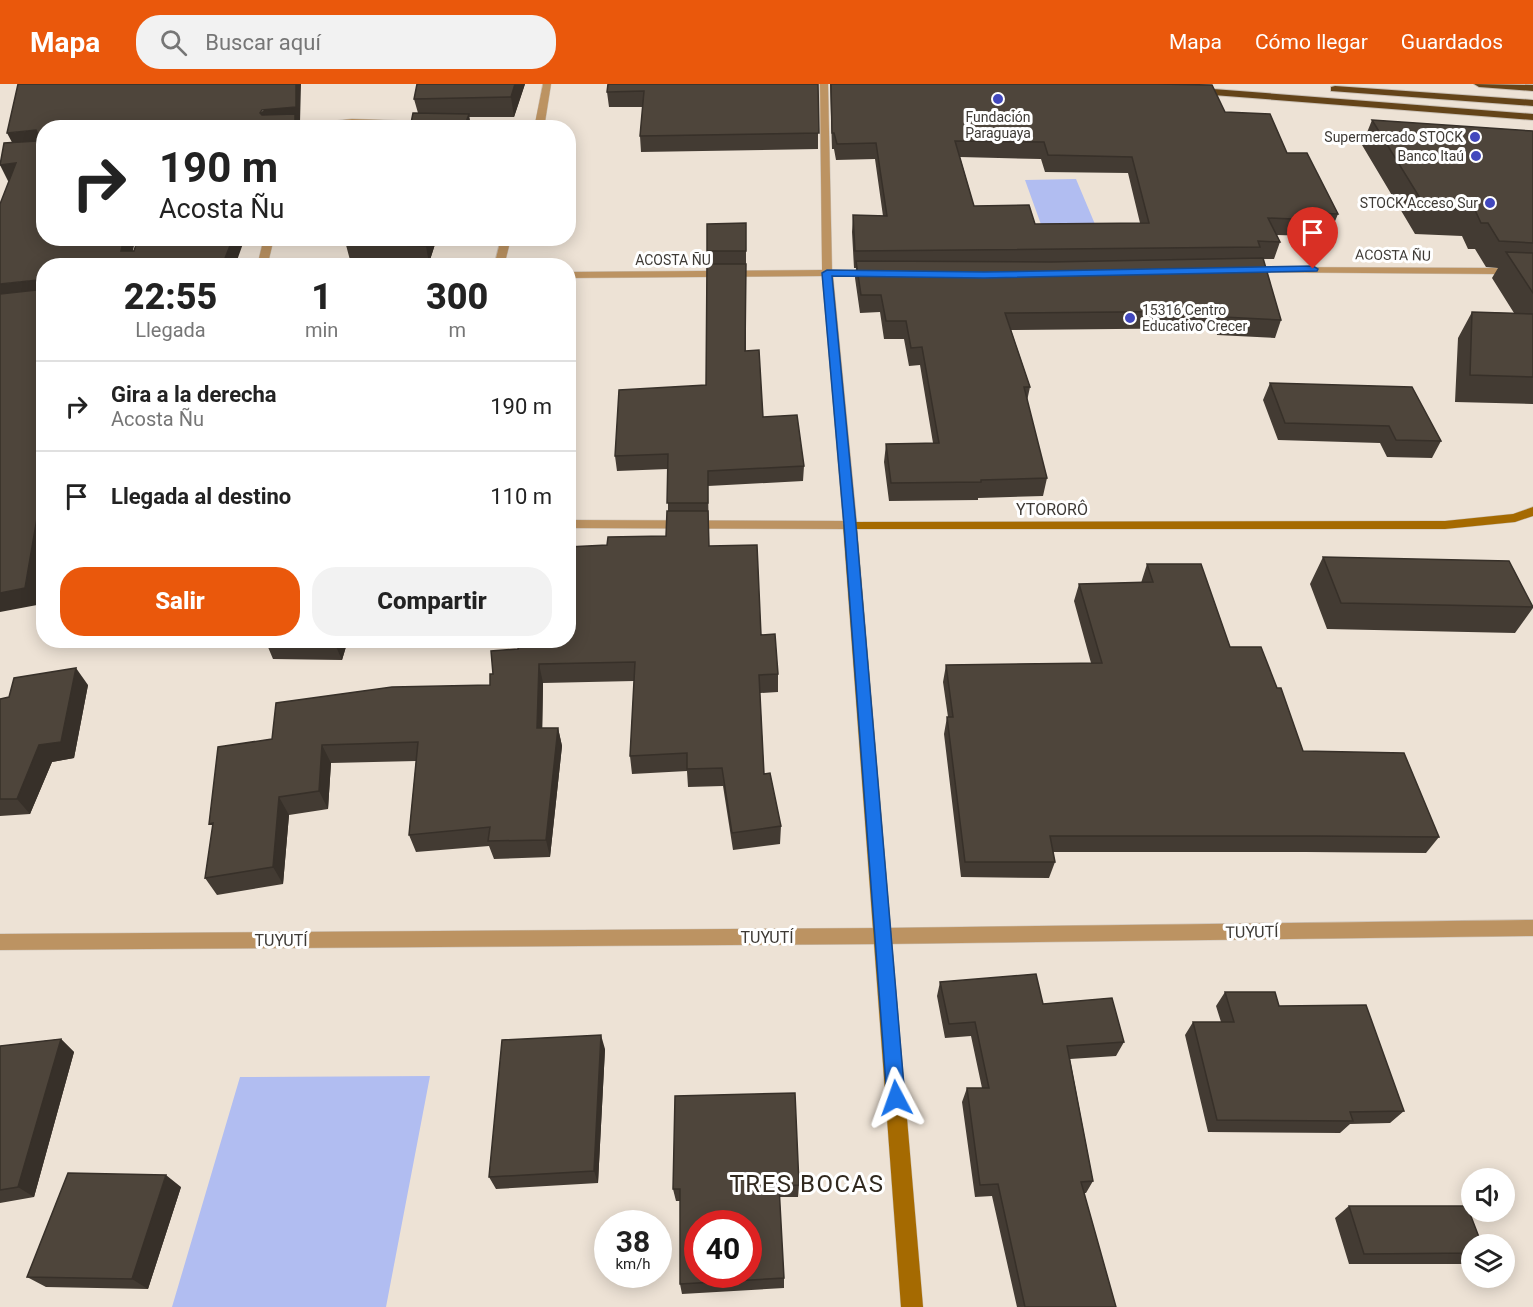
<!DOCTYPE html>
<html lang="es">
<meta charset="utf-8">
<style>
body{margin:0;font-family:Roboto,sans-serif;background:#f2f2f2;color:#222;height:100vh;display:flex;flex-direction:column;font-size:22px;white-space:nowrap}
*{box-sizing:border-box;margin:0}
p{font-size:20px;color:#767676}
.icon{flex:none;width:33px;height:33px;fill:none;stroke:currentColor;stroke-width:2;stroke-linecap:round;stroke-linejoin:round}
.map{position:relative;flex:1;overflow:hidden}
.sheet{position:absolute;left:36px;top:174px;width:540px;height:390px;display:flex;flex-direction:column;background:#fff;border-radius:24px;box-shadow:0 3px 15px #0003}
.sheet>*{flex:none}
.top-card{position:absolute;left:36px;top:36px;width:540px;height:126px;border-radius:24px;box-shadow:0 3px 15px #0003;background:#fff;color:#222;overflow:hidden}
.fabs{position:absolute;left:1461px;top:1084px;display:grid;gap:12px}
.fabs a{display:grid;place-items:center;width:54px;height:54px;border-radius:50%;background:#fff;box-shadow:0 3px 15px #0003;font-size:30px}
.speed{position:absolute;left:594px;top:1126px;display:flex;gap:12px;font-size:30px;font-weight:700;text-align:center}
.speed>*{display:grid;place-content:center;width:78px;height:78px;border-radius:50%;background:#fff;box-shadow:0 3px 15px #0003;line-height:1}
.speed small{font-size:15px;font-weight:400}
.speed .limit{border:9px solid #d22;background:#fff;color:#111}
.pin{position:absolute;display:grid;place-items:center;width:51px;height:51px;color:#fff;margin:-62px -26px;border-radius:50% 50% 50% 0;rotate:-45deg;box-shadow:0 0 6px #0007}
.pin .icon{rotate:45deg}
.me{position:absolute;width:66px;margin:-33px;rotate:356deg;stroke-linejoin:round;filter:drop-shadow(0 0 4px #0008)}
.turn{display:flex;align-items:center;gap:21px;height:126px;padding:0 24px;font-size:27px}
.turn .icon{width:78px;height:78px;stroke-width:2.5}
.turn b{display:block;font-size:42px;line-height:51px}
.eta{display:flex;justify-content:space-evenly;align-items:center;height:102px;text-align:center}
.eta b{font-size:36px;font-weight:800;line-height:42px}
.action{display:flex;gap:12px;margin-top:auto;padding:12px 24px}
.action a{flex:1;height:69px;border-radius:24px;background:#ea580c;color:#fff;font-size:24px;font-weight:800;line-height:69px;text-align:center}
.action a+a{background:#f2f2f2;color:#222}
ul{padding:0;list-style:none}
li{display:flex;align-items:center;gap:18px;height:90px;padding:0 24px;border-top:2px solid #e0e0e0}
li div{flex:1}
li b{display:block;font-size:22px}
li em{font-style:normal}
header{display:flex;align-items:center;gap:36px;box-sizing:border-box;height:84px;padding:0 30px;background:#ea580c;color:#fff}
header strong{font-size:28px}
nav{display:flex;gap:33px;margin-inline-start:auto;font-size:21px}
.search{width:420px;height:54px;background:#f2f2f2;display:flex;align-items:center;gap:15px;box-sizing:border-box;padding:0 21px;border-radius:24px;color:#767676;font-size:22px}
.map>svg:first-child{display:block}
.green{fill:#b1bdf1}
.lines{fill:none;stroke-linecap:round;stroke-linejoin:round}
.lane-casing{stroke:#cac0b5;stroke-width:1}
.street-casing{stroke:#cac0b5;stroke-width:1}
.secondary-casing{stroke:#cac0b5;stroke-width:1}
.highway-casing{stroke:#cac0b5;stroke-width:2}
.lane{fill:#bc9362;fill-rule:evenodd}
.street{fill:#bc9362;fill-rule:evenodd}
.secondary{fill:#a56a01;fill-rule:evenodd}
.highway{fill:#644419;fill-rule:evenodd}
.wall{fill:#433b33;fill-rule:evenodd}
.shaded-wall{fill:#373029}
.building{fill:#4e453b;stroke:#373029;stroke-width:1.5;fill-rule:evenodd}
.route{fill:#1a73e8;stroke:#114b97;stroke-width:1.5}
.poi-dot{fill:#4248bd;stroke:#fff;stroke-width:2}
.labels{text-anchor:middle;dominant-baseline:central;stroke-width:6;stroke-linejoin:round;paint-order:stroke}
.far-poi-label{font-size:14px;fill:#3e3a35;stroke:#fff;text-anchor:end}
.far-street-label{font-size:14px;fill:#3e3a35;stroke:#fff}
.street-label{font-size:16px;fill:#3e3a35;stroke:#fff}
.near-quarter-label{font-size:24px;letter-spacing:1.5px;fill:#31291f;stroke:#fff}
</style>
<header>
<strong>Mapa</strong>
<div class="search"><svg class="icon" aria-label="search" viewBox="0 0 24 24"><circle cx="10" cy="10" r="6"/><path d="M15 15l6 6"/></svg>Buscar aquí</div>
<nav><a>Mapa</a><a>Cómo llegar</a><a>Guardados</a></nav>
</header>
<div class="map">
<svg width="1533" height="1223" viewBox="0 0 1533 1223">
<rect width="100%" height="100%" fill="#ede2d5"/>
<path class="green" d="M1076 95 1097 145 1043 146 1025 96Z
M430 992 386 1223H172L240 993Z"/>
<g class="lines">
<g class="lane-casing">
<path id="lane" d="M264 154H274L268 179 266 182H254L258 178Z"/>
</g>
<g class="street-casing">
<path id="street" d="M543 0H551L544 44 451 43 447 40 451 37 535 39Z
M820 0H828L832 186H874L879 189 874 192H833L857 441 850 445 568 444V436L843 437 822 192 568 194V188L822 186Z
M352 35 415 37 419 40 415 43 352 41 267 44Z
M501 154H511L504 182H494Z
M1246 183 1493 184 1533 187V193L1493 190 1242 188V184Z
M1533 836V852L884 860 0 866V850L884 844Z"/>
</g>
<g class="secondary-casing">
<path id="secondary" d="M1533 423V432L1515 438 1445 445H857L923 1223H901L843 441 845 438 1445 437 1513 430Z"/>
</g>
<g class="highway-casing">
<path id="highway" d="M1149 0H1176L1213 5 1533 30V36L1213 11 1154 3Z
M1474 0 1533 1V7L1479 3Z
M1335 2 1533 16V22L1331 7V3Z"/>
</g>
<use href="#lane" class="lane"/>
<use href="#street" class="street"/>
<use href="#secondary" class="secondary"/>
<use href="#highway" class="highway"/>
</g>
<path class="wall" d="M417 0H525L514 33H469L471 44 411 39 418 29 414 15Z
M818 0V65L641 68 640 52 643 23H609L607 8Z
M830 0H1157L1225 28 1287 69 1338 130 1331 147 1312 146 1310 152 1277 151 1280 158 1274 175H1263L1281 236 1275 254 1217 251 1216 244 1011 246 1030 303 1027 317 1047 394 1043 412 978 414V416L889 417 884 378 886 360 933 359 920 281 909 282 904 255H884L880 228 860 229 855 194 856 184H854L852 148 853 131 883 132 875 75 836 76 834 65H832ZM960 73 1041 75 1045 88 1128 89 1140 139 1035 140 974 122Z
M1372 36 1533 47V320L1455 318 1458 254 1472 228 1514 229 1492 194 1498 184 1486 183 1475 165H1468L1462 152 1415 150 1362 61Z
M746 139V267L763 333 804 382 803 397 708 402 709 462 761 551 778 590V608L760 609 764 690 781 742 780 760 733 766 723 702 688 703 687 687 632 690 630 672 634 597 543 599 542 644H558L562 662 550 773 494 775 489 762 416 768 409 751 416 677 331 679 328 725 289 731 283 800 217 811 205 794 272 655 490 601 493 590 518 565 607 461 666 452 668 427V385L617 387 615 372 706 301 707 167Z
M275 154H437L429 179 350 176 346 161 276 156Z
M1270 299 1441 357 1432 374 1387 373 1380 359 1278 356 1263 316Z
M1323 473 1533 523V524L1515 549 1327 545 1310 500Z
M1147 480 1230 563 1277 604 1303 667 1439 753 1426 769 1306 768H1053L1055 778 1049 794 961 793 944 650 947 633H948L943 598 946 581 1091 579 1074 517 1079 500 1141 499Z
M265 556H348L342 576 273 575Z
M88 601 74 674 52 678 30 730 0 732V615Z
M940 898 1043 920 1124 958 1116 972 1070 975 1093 1097 1086 1109H1084L1116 1223H1017L992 1112 975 1113 962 1018 967 1004H982L971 952 945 954 937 912Z
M1225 908 1279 922 1404 1027 1390 1039 1350 1040 1340 1049 1208 1048 1185 951 1193 938H1221L1216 922Z
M61 955 74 968 34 1113 0 1119V962Z
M605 965 598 1099 496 1105 489 1093Z
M799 1101 798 1113H779L784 1194V1204L682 1210 680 1200V1117H676L673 1105Z
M181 1103 148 1205 46 1203 27 1193Z
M1349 1122 1472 1161V1178L1468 1180H1349L1335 1134Z"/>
<path class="shaded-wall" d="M296 0H301L300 38H298L299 44 267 42 260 29Z
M515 0H525L514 33 511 13Z
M469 30 471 44H464Z
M36 46 44 61 15 64 7 49Z
M16 79 24 95 8 97 0 81Z
M124 154H136L129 182 121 167Z
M233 154H245L235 182H222Z
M428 154H437L429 179 426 162Z
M37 196 44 209 0 218V200Z
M44 390V479L37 521 0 528V509Z
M335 556H348L342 576 334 558Z
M539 580 543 599 542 663 537 644Z
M76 584 88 601 74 674 52 678 30 730 17 715 39 661Z
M558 644 562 662 550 773 546 756Z
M322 661 331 679 328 725 319 707Z
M279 713 289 731 283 800 273 783Z
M601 951 605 965 598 1099 594 1087Z
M61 955 74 968 34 1113 18 1103Z
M166 1091 181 1103 148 1205 132 1195Z"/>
<path class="building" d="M18 0H296V23L262 26 260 29 262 31 295 30V44H44V154H124L121 167H134L138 154H233L222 182H44V390L41 411 25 504 0 509V210L36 206 37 196 0 200V120L16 79 0 81 4 59 37 57 39 54 36 46 7 49Z
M417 0H515L511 13 414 15Z
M608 0H818L819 49 640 52 644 7 607 8Z
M831 0H1157L1212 1 1225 28 1270 30 1287 69H1307L1338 130 1313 129 1316 136 1268 134 1280 158 1258 157 1260 163 855 167 853 131 887 132 876 59 837 60 834 49H832ZM955 57 1044 58 1048 71 1132 73 1149 139 1035 140 1029 121 974 122Z
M413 29 469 30 464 44H379L380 40 411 39Z
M1372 36 1533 47V159L1499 157 1488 139H1481L1475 126 1426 124Z
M746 139V167H707V140Z
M348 154H428L426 162 345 159Z
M1506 168 1533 169V209Z
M1263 174 1281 236 1223 233 1222 227 1005 229 1030 303H1024L1047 394 981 396V398L891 399 886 360 939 359 922 263 911 264 906 237H886L881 211H861L856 177 1050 178Z
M707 180H746L745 267 759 266 763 333 797 331 804 382 708 387V419H667L668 370 615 372 619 306 706 301Z
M1472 228 1533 230V293L1470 291Z
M1270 299 1412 303 1441 357 1396 356 1389 342 1285 339Z
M667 427H708L709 462 757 461 761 551 775 550 778 590 759 591 764 690 770 689 781 742 732 749 722 684 687 685V669L630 672 635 578 539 580 537 644H558L546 756 488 757 490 743 409 751 418 658 322 661 319 707 279 713 273 783 205 794 213 739 209 740 218 663 272 655 276 619 392 603 490 601V590H493L491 567 518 565 519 556H568V463L607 461 608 453 666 452Z
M1323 473 1509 477 1533 523 1341 519Z
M1147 480H1201L1230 563H1261L1277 604H1281L1303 667 1404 669 1439 753 1316 752H1050L1055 778H965L947 633H953L946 581 1102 579 1079 500 1153 498Z
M265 556H335L334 558Z
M76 584 61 658 39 661 17 715H0V615L9 613 14 594Z
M1036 890 1043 920 1112 914 1124 958 1067 962 1093 1097 1081 1098 1116 1223H1025L998 1100 980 1101 967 1004H989L975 938 949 940 940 898Z
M1225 908H1275L1279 922 1366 921 1404 1027 1350 1028 1353 1037 1217 1036 1193 938H1234Z
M601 951 594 1087 489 1093 502 956Z
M61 955 18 1103 0 1106V962Z
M795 1009 799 1101 779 1102 784 1194 680 1200V1105H673L675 1012ZM698 1140H748V1191H698Z
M68 1089 166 1091 132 1195 27 1193Z
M1349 1122H1467L1482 1161H1472V1169L1364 1170Z"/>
<path class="route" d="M1313 182 1318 185 1317 187 984 194 832 192 856 441 905 1014 902 1021 896 1023 890 1021 887 1014 844 441 822 189 827 186 984 188Z"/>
<g class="poi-dot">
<circle cx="998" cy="15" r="6"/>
<circle cx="1475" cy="53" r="6"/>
<circle cx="1476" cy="72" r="6"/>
<circle cx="1490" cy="119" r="6"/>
<circle cx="1130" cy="234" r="6"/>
</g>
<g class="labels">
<g class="far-poi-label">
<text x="998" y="33" text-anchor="middle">Fundación<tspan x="998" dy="16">Paraguaya</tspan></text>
<text x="1463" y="53">Supermercado STOCK</text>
<text x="1464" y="72">Banco Itaú</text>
<text x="1478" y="119">STOCK Acceso Sur</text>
<text x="1142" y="226" text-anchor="start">15316 Centro<tspan x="1142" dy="16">Educativo Crecer</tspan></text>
</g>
<g class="far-street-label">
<text transform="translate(1393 171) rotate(1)">ACOSTA ÑU</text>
<text x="673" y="176">ACOSTA ÑU</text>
</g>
<g class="street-label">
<text x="1052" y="425">YTORORÔ</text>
<text transform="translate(1252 848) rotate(-1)">TUYUTÍ</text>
<text x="767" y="853">TUYUTÍ</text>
<text x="281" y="856">TUYUTÍ</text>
</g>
<g class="near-quarter-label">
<text x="807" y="1100">TRES BOCAS</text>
</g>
</g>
</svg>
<div class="fabs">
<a><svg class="icon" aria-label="sound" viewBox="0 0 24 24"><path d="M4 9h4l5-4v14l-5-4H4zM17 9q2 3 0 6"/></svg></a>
<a><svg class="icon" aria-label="layers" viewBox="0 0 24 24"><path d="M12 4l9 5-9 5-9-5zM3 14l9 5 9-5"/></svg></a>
</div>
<div class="speed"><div>38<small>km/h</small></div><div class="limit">40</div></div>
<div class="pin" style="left:1313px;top:185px;background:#d93025"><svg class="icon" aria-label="arrive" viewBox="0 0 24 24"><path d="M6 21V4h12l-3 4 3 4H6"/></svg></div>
<svg class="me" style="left:896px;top:1014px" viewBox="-20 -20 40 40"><path d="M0-17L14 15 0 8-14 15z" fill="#1a73e8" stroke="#fff" stroke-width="4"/></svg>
<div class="top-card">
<div class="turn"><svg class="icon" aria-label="right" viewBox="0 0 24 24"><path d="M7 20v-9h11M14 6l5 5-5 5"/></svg><div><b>190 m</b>Acosta Ñu</div></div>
</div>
<section class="sheet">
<div class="eta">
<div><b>22:55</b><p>Llegada</p></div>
<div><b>1</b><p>min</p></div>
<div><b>300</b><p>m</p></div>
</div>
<ul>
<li><svg class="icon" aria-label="right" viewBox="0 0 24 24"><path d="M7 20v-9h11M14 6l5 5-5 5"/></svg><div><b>Gira a la derecha</b><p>Acosta Ñu</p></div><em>190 m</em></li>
<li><svg class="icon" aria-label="arrive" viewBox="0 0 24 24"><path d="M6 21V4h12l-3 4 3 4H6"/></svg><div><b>Llegada al destino</b></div><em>110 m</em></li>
</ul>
<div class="action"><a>Salir</a><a>Compartir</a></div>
</section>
</div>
